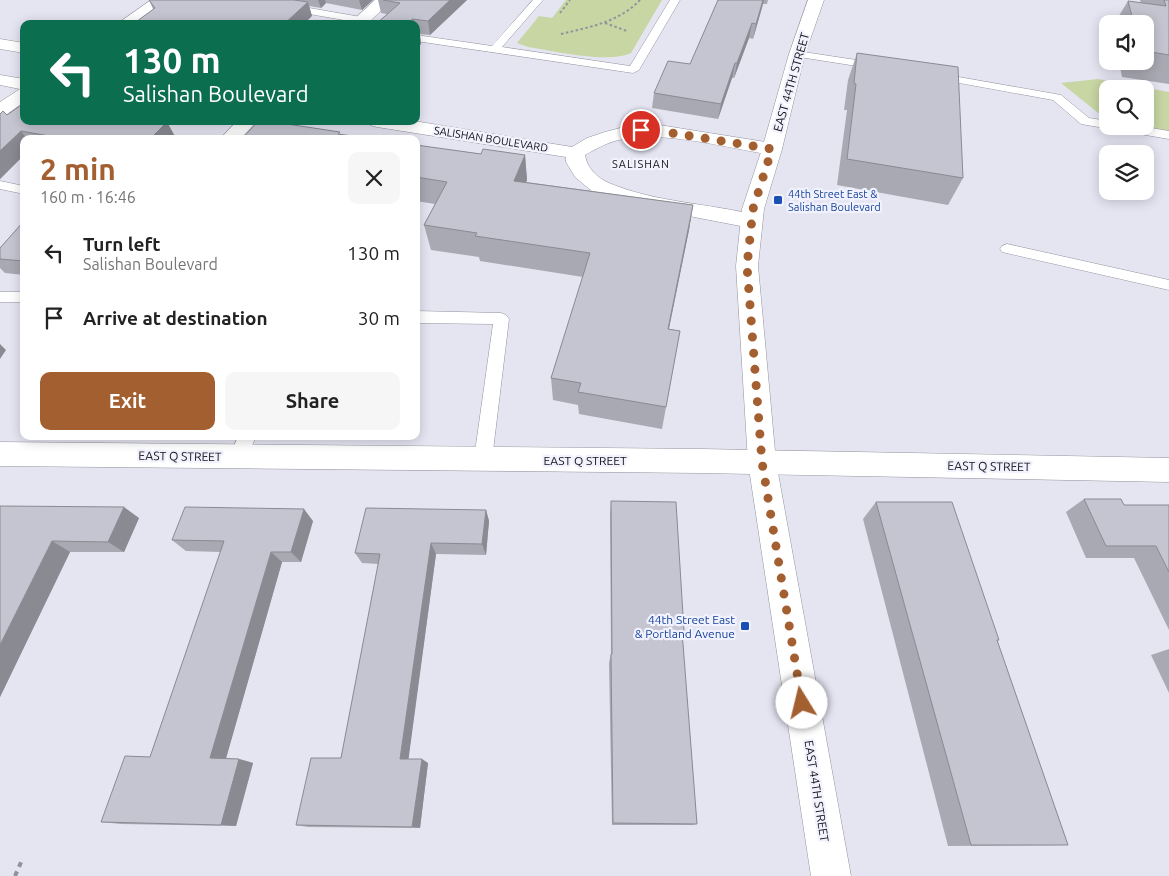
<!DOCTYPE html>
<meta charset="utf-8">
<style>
body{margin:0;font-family:Ubuntu,sans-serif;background:#f6f6f6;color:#222;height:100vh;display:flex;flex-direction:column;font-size:19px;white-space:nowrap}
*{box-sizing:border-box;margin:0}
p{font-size:16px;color:#767676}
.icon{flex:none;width:28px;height:28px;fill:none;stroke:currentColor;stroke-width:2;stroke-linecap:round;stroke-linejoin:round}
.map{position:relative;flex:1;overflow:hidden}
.panel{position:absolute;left:20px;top:135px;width:400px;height:305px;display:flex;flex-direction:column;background:#fff;border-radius:10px;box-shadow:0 2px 12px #0003}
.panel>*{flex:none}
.hud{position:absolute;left:20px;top:20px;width:400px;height:105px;border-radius:10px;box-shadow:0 2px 12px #0003;background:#0b6e4f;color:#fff;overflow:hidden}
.buttons{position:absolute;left:1099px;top:15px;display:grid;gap:10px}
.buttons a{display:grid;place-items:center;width:55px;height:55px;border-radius:10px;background:#fff;box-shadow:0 2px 12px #0003;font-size:25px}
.pin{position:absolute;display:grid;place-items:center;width:42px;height:42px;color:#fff;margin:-21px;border:2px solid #fff;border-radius:50%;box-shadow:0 1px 5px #0007}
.me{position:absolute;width:55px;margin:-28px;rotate:351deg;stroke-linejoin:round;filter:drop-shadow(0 0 4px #0008)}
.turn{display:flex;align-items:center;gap:18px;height:105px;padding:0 20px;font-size:22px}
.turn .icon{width:65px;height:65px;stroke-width:2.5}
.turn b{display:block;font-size:35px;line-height:42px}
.round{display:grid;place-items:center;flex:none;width:52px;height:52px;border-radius:10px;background:#f6f6f6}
.overview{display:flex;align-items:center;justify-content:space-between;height:85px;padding:0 20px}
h1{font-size:30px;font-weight:700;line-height:38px;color:#a35f30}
.button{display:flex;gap:10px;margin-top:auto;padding:10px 20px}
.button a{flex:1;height:58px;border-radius:10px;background:#a35f30;color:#fff;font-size:20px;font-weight:700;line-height:58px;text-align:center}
.button a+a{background:#f6f6f6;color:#222}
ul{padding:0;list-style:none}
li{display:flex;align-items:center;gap:15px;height:65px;padding:0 20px}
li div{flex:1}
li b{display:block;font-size:19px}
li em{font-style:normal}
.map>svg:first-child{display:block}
.green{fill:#c7d6a3}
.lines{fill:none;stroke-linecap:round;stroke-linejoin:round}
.lane-casing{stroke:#92939e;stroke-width:1}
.street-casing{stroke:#92939e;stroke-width:1}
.secondary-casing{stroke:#92939e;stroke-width:1}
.path-far1{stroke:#91929b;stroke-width:2;stroke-dasharray:2.5 2.5;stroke-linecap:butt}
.path{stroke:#91929b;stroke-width:4;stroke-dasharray:5 5;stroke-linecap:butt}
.lane{fill:#fff;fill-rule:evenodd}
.street{fill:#fff;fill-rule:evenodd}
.secondary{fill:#fff;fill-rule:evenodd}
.wall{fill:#a9a9b3}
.shaded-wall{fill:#898a92}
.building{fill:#c4c5d0;stroke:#898a92}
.route{stroke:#a35f30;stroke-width:9;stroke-dasharray:0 16.2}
.transit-dot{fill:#1a4fb4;stroke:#f1f2fe;stroke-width:2}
.labels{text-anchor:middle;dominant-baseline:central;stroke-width:4.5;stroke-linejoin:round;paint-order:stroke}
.far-street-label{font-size:11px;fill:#111115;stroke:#f1f2fe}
.far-neighbourhood-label{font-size:11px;letter-spacing:1px;fill:#111115;stroke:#f1f2fe}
.far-transit-label{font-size:11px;fill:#164399;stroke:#f1f2fe;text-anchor:start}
.street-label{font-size:12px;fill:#111115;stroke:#f1f2fe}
.transit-label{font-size:12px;fill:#164399;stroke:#f1f2fe;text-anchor:end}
</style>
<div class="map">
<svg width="1169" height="876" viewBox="0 0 1169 876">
<rect width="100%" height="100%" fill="#e4e5f1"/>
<path class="green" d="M566 0H662L631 53C607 64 555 51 528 47L517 43 539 16 552 18Z
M1098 79 1169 92V131L1142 126H1145V89H1108L1107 120 1061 83Z"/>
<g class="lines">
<g class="lane-casing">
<path id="lane" d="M241 0H263L361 17 366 20 361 23 246 3Z
M533 0H543L502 47 630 66 670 0H680L639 70 633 73 416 41V35L492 46Z
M797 51 876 63 881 66 876 69 793 56 792 54 793 52Z
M936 73 1061 95 1089 118 1108 121V126H1139L1169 131V139L1081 124 1053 100 932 78 930 76Z
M0 181 24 186V194L0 189Z
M1007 244 1169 280V290L1002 252 1000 249 1002 246Z
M0 292H24V302H0Z
M416 311 501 313 506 315 509 319 492 459 489 464 483 467 477 464 474 459 493 324 416 323Z
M238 436H256L245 462 239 465 233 462 230 457Z"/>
</g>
<g class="street-casing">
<path id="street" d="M151 0H169L136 24H117Z
M375 0H392L367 24H349Z
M0 39 24 43V53L0 49Z
M0 75 24 79V102L7 114 0 116V102L20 89 0 85Z
M237 121H257L240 139H220Z
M368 121H414L572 147 587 138 605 132 624 127 653 124 772 143 779 145 782 149 779 153 772 155C729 148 665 131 624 139 610 141 597 148 585 155 587 168 597 178 609 183 656 203 710 203 759 216L762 221 759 226 751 228 637 206 593 192 575 177 566 162V157L377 127 370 125Z
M0 442 701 449 1169 458V482L701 473 0 466Z"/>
</g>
<g class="secondary-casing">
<path id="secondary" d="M808 0H824L805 54 782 149 764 209 758 266 776 462 851 876H811L748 462 736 266 742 209 762 149 789 54Z"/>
</g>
<path class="path-far1" d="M560 13 570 0
M605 23 627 31
M561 34C590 27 619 22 640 0"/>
<path class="path" d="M15 876 22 860"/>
<use href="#lane" class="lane"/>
<use href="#street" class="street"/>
<use href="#secondary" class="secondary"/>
</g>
<path class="wall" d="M149 0H373L362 10 326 3 321 8 309 6 312 16 153 9Z
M378 0H467L430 35 420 34 421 44 416 49V24H376L387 14 381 13Z
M718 0H768L767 4H763L753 39 749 38 734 78H732L718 119 652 108 654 93 690 64Z
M1140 0H1169V84L1122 77 1119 61H1145V24H1114L1128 1 1141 3Z
M857 53 963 178 948 205 837 185 847 110H844L848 80Z
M0 114 7 115 176 138 175 139H24V155L0 179Z
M416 145 481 154 525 155 527 180 526 182 693 205 689 230 669 329 680 331 662 429 579 414 578 405 553 400 551 378 583 277 480 261 479 257 431 250 424 225 435 204 416 201Z
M24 221V275L5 273 0 268V248Z
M1084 499 1124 505H1169V630L1134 558H1086L1066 512Z
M611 501 684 631 682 636 697 824 692 825H612L609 663 611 654 610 515Z
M876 502 999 640 997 641 1068 845 948 846 863 519Z
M0 506 139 518 124 552H70L0 697Z
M486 510 489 521 486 555 436 554 408 759 428 763 420 828 308 827 296 825 341 758 379 564 362 563 355 553Z
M313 521 301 562H282L226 758 239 759 253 763 236 826 121 824 101 822 150 757 221 552 186 551 172 540Z
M1169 649V693L1151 655Z"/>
<path class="shaded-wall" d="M318 0H325L326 3 321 8Z
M359 0H373L362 10Z
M450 0H467L430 35 428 21Z
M763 0H764L763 4 753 39 756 24Z
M308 2 312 16 304 24H284Z
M752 23 749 38 734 78 737 63Z
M419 29 421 44 416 49V32Z
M735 63 732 78 718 119 721 104Z
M167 122 176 138 175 139H150Z
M21 131 27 139H24V155L0 179V151Z
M525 155 527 180 516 206 514 181Z
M693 205 689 230 664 352 668 329Z
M0 344 6 350 0 359Z
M124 507 139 518 124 552 108 542Z
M304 509 313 521 301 562 291 552Z
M486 510 489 521 486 555 482 544Z
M52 541 70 552 0 697V645Z
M431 543 436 554 408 763 400 759Z
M271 552 282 562 225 762 210 758Z
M239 759 253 763 236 826 221 825Z
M422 759 428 763 420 828 412 827Z"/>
<path class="building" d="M149 0H294L308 2 284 24H133L155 8Z
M383 0H450L428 21 412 19V24H376L400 3Z
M718 0H763L756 24 752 23 737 63H735L721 104 654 93 668 61 690 64Z
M1164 0H1169V55L1145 51V24H1134L1128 1 1166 6Z
M857 53 958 67 963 178 847 159 856 84 854 83Z
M24 103V121H160L167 122 150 139H66L21 131 0 151V114L3 111 7 115Z
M258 121H267L340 132 338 134 373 139H242Z
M416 145 481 154 483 149 525 155 514 181 693 205 668 329 680 331 666 407 578 392 581 383 551 378 590 253 475 236 477 233 424 225 447 182 416 177Z
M24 221V261L0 259V248Z
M1084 499H1121L1124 505H1169V572L1156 546H1106Z
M611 501 676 502 684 631H682L697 824 613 823 611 654H612Z
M876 502H952L999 640H997L1068 845H971Z
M0 506 124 507 108 542 52 541 0 645Z
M185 507 304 509 291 552H271L210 758 239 759 221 825 101 822 125 756 150 757 224 541 172 540Z
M366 508 486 510 482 544 431 543 400 759H422L412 827 296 825 311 758H341L380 554 355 553Z"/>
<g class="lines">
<path class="route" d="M641 130H653L772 149 753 209 747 266 762 462 802 703"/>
</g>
<g class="transit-dot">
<rect x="773" y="195" width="10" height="10" rx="2.5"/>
<rect x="740" y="621" width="10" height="10" rx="2.5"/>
</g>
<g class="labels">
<g class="far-street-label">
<text transform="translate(491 139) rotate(9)">SALISHAN BOULEVARD</text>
</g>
<g class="far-neighbourhood-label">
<text x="641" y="164">SALISHAN</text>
</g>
<g class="far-transit-label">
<text x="788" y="194">44th Street East &amp;<tspan x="788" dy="13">Salishan Boulevard</tspan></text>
</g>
<g class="street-label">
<text transform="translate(791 82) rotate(-74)">EAST 44TH STREET</text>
<text transform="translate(180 456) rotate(1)">EAST Q STREET</text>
<text x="585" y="460">EAST Q STREET</text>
<text transform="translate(989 466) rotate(1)">EAST Q STREET</text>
<text transform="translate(817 791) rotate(81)">EAST 44TH STREET</text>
</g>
<g class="transit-label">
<text x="735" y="619">44th Street East<tspan x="735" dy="14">&amp; Portland Avenue</tspan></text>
</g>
</g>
</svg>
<div class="buttons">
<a><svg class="icon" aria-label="sound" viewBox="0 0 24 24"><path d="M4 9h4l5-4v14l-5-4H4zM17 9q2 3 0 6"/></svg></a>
<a><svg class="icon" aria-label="search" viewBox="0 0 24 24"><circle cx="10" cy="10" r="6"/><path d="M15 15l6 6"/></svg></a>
<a><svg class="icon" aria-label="layers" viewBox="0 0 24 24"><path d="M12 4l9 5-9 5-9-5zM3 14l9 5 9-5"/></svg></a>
</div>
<div class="pin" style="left:641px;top:130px;background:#d93025"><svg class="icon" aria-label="arrive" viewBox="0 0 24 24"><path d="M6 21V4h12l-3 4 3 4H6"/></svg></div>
<svg class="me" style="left:802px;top:703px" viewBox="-20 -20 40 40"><circle r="19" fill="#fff"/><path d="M0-13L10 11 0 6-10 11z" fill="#a35f30"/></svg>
<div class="hud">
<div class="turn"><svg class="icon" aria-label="left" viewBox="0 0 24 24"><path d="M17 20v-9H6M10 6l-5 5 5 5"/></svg><div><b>130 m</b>Salishan Boulevard</div></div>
</div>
<section class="panel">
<div class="overview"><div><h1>2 min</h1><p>160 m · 16:46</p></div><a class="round"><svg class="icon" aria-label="close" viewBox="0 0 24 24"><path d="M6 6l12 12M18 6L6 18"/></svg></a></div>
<ul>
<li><svg class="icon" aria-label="left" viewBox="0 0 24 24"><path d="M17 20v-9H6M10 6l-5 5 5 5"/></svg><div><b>Turn left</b><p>Salishan Boulevard</p></div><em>130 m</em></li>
<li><svg class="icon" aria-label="arrive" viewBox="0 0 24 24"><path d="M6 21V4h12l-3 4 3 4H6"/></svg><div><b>Arrive at destination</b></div><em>30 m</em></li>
</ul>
<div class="button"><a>Exit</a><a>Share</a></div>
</section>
</div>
